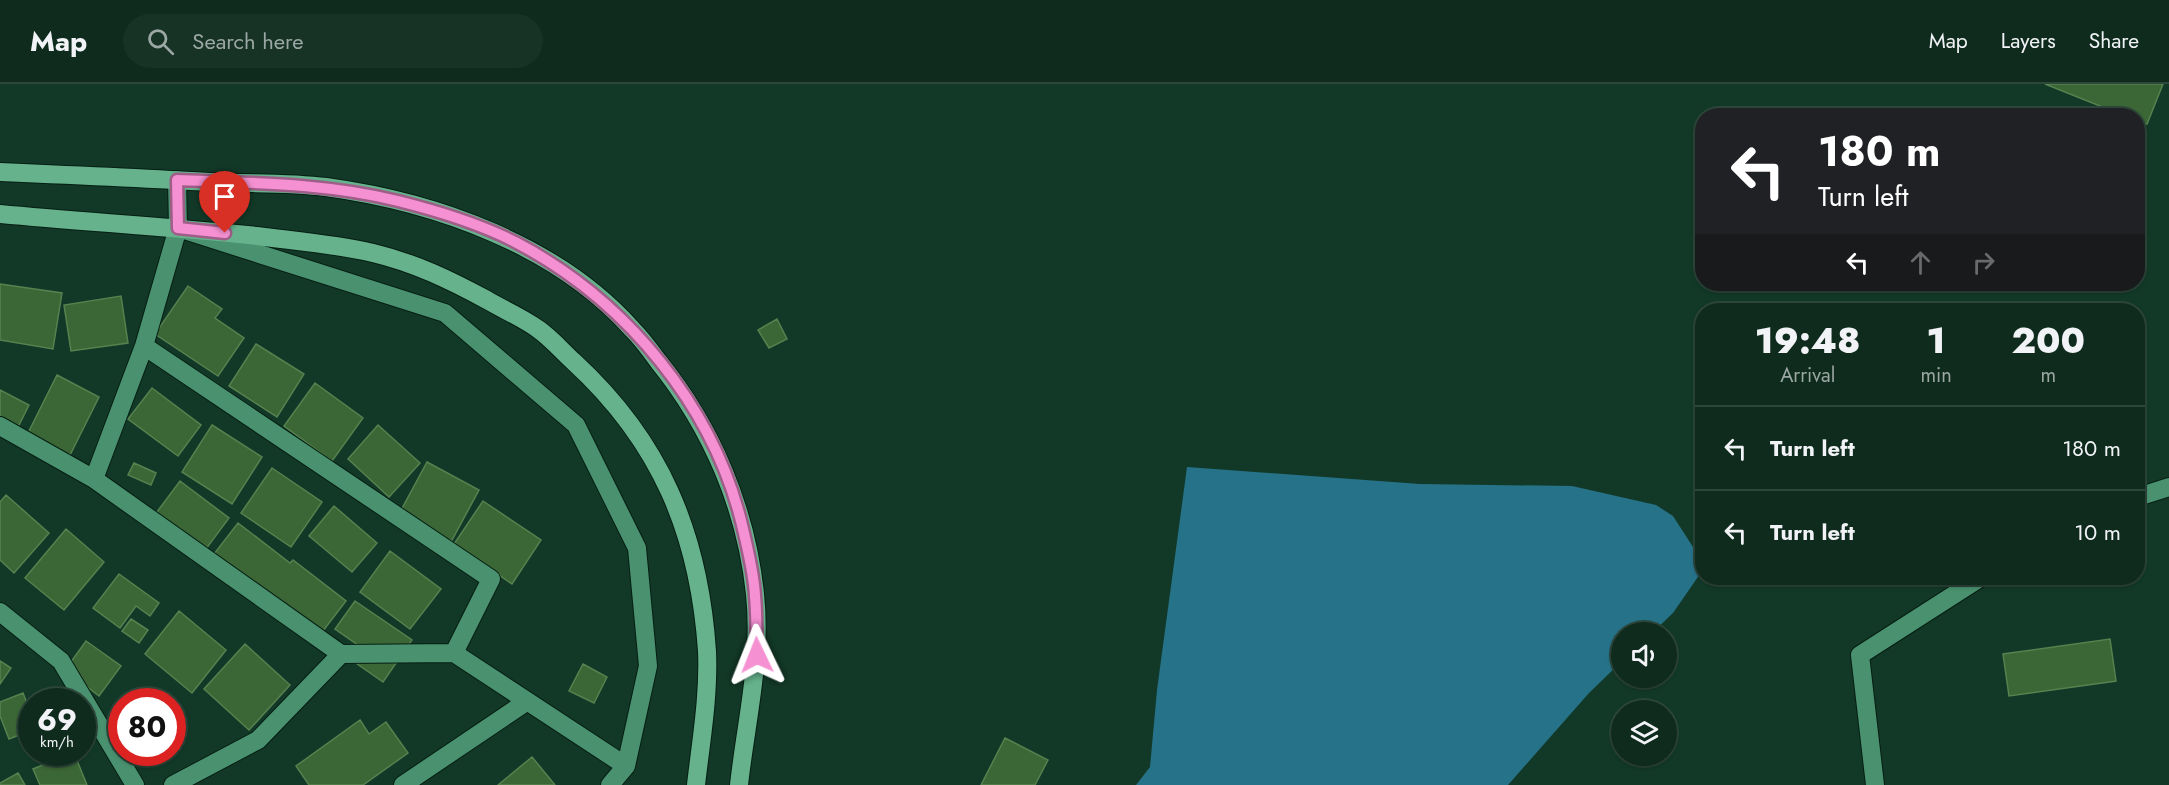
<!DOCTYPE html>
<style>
body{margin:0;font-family:Jost,sans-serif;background:#173326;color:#f1f3f6;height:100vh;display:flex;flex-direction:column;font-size:22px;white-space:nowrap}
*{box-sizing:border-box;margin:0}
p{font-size:20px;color:#9ba7a4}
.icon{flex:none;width:33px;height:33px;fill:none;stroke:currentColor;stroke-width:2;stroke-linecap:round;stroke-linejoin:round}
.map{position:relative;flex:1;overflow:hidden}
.drawer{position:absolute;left:1695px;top:219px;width:450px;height:282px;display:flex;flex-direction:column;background:#0e2b1d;border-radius:24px;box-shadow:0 2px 4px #0004,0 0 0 2px #2e473b}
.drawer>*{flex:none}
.guide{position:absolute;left:1695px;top:24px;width:450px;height:183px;border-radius:24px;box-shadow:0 2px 4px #0004,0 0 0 2px #2e473b;background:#202124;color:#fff;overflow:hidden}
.tools{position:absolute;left:1611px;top:538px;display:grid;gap:12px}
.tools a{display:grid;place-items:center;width:66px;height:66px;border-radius:50%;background:#0e2b1d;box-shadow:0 2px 4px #0004,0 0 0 2px #2e473b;font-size:30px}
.speed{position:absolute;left:18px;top:604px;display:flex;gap:12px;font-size:30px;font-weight:700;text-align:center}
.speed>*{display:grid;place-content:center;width:78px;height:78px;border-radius:50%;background:#0e2b1d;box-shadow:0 2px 4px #0004,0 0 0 2px #2e473b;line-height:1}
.speed small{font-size:15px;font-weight:400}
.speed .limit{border:9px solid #d22;background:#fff;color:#111}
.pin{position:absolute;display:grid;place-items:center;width:51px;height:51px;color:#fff;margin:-62px -26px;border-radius:50% 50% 50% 0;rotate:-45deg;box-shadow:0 0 6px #0007}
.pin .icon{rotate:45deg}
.me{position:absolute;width:66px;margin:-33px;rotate:358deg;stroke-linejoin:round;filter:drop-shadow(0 0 4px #0008)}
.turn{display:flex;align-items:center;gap:21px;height:126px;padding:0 24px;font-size:27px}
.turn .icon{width:78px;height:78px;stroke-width:2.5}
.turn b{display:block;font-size:42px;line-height:51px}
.lanes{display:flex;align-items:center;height:57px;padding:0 24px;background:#0003;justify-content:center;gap:30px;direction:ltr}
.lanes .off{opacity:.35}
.eta{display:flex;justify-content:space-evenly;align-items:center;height:102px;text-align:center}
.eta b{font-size:36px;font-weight:800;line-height:42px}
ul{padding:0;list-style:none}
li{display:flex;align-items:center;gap:18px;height:84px;padding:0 24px;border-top:2px solid #2e473b}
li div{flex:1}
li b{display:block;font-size:22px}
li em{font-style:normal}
header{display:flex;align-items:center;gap:36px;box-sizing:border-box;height:84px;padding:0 30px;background:#0e2b1d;border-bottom:2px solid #2e473b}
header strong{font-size:28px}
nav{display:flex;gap:33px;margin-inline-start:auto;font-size:21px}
.search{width:420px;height:54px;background:#173326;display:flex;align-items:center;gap:15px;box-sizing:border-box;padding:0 21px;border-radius:33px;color:#9ba7a4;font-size:22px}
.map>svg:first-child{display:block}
.water{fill:#267289}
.building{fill:#3b6635;stroke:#55824f;stroke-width:1.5}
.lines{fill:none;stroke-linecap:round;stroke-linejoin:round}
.lane-casing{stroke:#061e13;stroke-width:20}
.street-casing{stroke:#061e13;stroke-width:20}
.highway-casing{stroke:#061e13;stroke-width:20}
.lane{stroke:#49916f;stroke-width:18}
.street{stroke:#49916f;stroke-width:18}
.highway{stroke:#65b28c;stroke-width:18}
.route-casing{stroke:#9f5e88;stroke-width:15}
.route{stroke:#f591d2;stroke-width:10}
</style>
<header>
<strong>Map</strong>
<div class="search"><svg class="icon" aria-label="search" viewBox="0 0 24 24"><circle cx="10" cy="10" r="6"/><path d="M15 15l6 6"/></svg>Search here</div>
<nav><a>Map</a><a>Layers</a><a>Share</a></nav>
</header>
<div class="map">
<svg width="2169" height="701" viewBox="0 0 2169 701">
<rect width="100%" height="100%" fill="#123927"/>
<path class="water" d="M1187 383 1420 400 1572 402 1656 421 1673 432 1702 477V487L1673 529 1652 549H1622L1621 578 1589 609 1508 701H1136L1150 683 1157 606Z"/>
<path class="building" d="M2045 0H2163L2147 40 2138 37V32H2125Z
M0 200 62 209 53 265 0 256Z
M188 202 222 225 215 234 244 254 218 292 155 250Z
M121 212 128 259 71 267 64 221Z
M777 235 787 255 769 264 758 246Z
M256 260 304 290 277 333 229 302Z
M57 291 99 313 68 375 26 353Z
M315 299 363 334 332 377 284 342Z
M152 304 201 341 178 372 128 335Z
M0 306 29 321 18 343 0 334Z
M212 341 262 373 232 420 182 388Z
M378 341 420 379 389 413 348 375Z
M427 378 479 406 451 458 399 430Z
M134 379 156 389 151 401 128 391Z
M272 384 322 418 291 463 241 429Z
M180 397 229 434 200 473 151 436Z
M6 411 49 449 14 489 0 476V418Z
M483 417 541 456 512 500 454 460Z
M334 422 377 459 352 488 309 452Z
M238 439 290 479 293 476 346 517 313 560 207 479Z
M66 445 104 478 64 526 25 494Z
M390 467 441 505 410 545 360 508Z
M119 490 159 519 150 532 136 522 120 544 93 524Z
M1847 494H1870V496L1850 502Z
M355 517 412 556 383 598 356 579 365 566 335 545Z
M179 527 226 566 192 609 145 570Z
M131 535 148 546 139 559 122 547Z
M2110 555 2116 597 2009 612 2003 570Z
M86 557 121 582 99 612 65 586Z
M245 560 290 601 249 646 204 605Z
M0 577 11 584 0 600Z
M583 580 607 593 594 619 569 607Z
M23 609 32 632V646L9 655 0 632V618Z
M360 636 369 650 386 638 408 669 363 701H309L296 682Z
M1005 654 1048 676 1035 701H981Z
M72 669H74L87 701H40L33 685Z
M532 673 555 701H498Z
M18 689 25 701H0V699Z"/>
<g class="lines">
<g class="lane-casing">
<path id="lane" d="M2138 413 2169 403
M1875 701 1860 571 1980 494"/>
</g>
<g class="street-casing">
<path id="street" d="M144 262 178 144
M0 342 94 395 144 262 491 495 454 569 626 682 648 582 637 464 576 341 445 229 178 144 177 96
M94 395 341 570 454 569
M0 528 61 577 135 701
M173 701 258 656 341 570
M403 701 526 618
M610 701 626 682"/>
</g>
<g class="highway-casing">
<path id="highway" d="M0 88C70 91 140 94 210 98 248 100 288 98 326 103 436 118 557 161 632 245 642 255 650 266 658 277 712 344 746 424 755 510 762 576 746 637 739 701
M0 130C86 138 171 143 257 152 296 157 335 160 373 169 415 179 450 196 487 216 504 226 523 234 538 245 551 254 562 267 574 278 661 358 699 450 707 567 709 612 701 657 696 701"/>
</g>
<use href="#lane" class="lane"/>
<use href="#street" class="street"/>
<use href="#highway" class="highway"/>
</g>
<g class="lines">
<g class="route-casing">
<path id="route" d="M225 149 178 144 177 96C251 99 326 99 398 117 438 127 481 140 517 159 627 217 715 324 743 445 748 467 754 490 755 512 757 532 756 551 757 571"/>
</g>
<use href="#route" class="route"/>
</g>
</svg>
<div class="tools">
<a><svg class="icon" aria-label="sound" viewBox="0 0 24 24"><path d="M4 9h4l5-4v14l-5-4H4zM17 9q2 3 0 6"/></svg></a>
<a><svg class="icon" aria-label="layers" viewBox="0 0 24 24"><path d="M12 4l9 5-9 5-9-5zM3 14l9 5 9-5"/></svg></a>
</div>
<div class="speed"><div>69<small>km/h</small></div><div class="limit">80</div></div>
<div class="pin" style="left:225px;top:149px;background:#d93025"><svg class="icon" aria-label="arrive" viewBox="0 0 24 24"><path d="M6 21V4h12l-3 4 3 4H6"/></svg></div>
<svg class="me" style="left:757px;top:571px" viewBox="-20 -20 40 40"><path d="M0-17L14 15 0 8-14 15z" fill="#f591d2" stroke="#fff" stroke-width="4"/></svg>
<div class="guide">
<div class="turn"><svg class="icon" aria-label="left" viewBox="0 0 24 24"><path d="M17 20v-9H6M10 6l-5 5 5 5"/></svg><div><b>180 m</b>Turn left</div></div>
<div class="lanes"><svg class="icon" aria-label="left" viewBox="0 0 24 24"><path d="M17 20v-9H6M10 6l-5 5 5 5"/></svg><svg class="icon off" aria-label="ahead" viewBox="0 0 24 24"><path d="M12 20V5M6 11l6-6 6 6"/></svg><svg class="icon off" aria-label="right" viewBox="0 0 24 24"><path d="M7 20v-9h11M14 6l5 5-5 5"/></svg></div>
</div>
<section class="drawer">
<div class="eta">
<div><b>19:48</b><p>Arrival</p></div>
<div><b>1</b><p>min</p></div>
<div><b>200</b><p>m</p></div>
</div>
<ul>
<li><svg class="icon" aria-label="left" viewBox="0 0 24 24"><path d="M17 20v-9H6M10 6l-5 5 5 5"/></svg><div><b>Turn left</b></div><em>180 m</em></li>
<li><svg class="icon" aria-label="left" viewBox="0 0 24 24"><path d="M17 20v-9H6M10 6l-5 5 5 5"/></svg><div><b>Turn left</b></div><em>10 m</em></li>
</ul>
</section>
</div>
